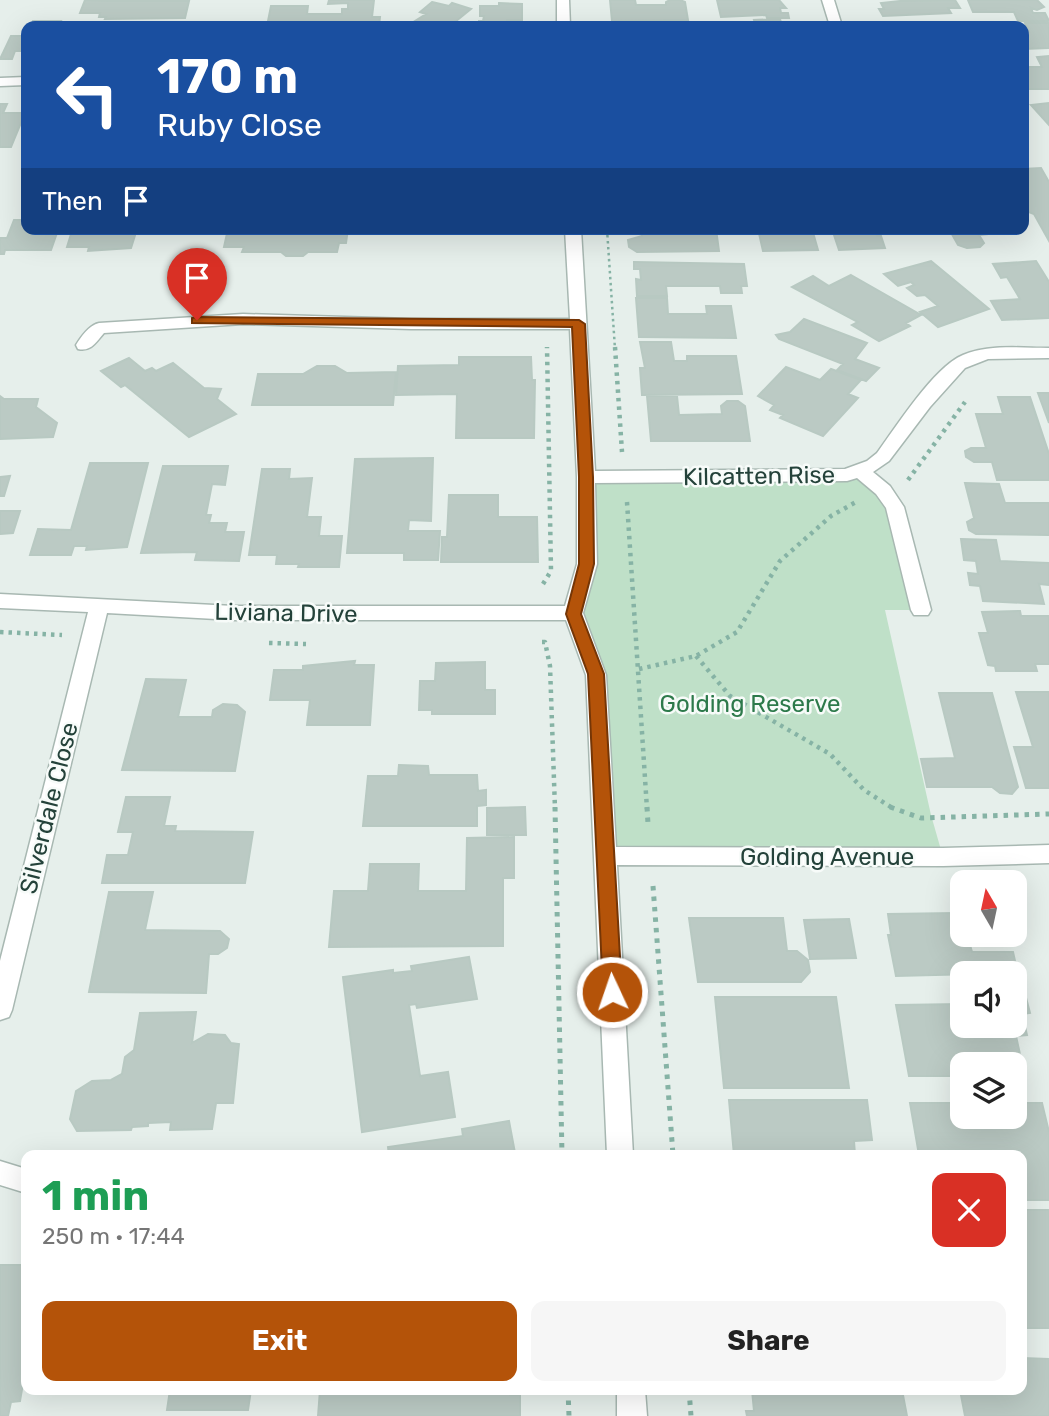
<!DOCTYPE html>
<meta charset="utf-8">
<style>
body{margin:0;font-family:Rubik,sans-serif;background:#f6f6f6;color:#222;height:100vh;display:flex;flex-direction:column;font-size:26px;white-space:nowrap}
*{box-sizing:border-box;margin:0}
p{font-size:23px;color:#767676}
.icon{flex:none;width:38px;height:38px;fill:none;stroke:currentColor;stroke-width:2;stroke-linecap:round;stroke-linejoin:round}
.map{position:relative;flex:1;overflow:hidden}
.drawer{position:absolute;left:21px;top:1150px;width:1006px;height:245px;display:flex;flex-direction:column;background:#fff;border-radius:14px;box-shadow:0 7px 28px #0002}
.drawer>*{flex:none}
.top-card{position:absolute;left:21px;top:21px;width:1008px;height:214px;border-radius:14px;box-shadow:0 7px 28px #0002;background:#1a4fa0;color:#fff;overflow:hidden}
.needle{width:46px;rotate:351deg}
.buttons{position:absolute;left:950px;top:870px;display:grid;gap:14px}
.buttons a{display:grid;place-items:center;width:77px;height:77px;border-radius:14px;background:#fff;box-shadow:0 7px 28px #0002;font-size:35px}
.pin{position:absolute;display:grid;place-items:center;width:60px;height:60px;color:#fff;margin:-72px -30px;border-radius:50% 50% 50% 0;rotate:-45deg;box-shadow:0 0 7px #0007}
.pin .icon{rotate:45deg}
.me{position:absolute;width:77px;margin:-38px;rotate:357deg;stroke-linejoin:round;filter:drop-shadow(0 0 5px #0008)}
.turn{display:flex;align-items:center;gap:24px;height:147px;padding:0 21px;font-size:32px}
.turn .icon{width:91px;height:91px;stroke-width:2.5}
.turn b{display:block;font-size:49px;line-height:60px}
.then{display:flex;align-items:center;height:66px;padding:0 21px;background:#0003;gap:14px;font-size:26px}
.round{display:grid;place-items:center;flex:none;width:74px;height:74px;border-radius:14px;background:#f6f6f6}
.overview{display:flex;align-items:center;justify-content:space-between;height:119px;padding:0 21px}
h1{font-size:42px;font-weight:700;line-height:52px;color:#1e9e55}
.cta{display:flex;gap:14px;margin-top:auto;padding:14px 21px}
.cta a{flex:1;height:80px;border-radius:14px;background:#b45309;color:#fff;font-size:28px;font-weight:700;line-height:80px;text-align:center}
.cta a+a{background:#f6f6f6;color:#222}
.map>svg:first-child{display:block}
.green{fill:#bfe0c8}
.building{fill:#bbcac4;stroke:#b8c9c2;stroke-width:2}
.lines{fill:none;stroke-linecap:round;stroke-linejoin:round}
.street-casing{stroke:#a8b8b2;stroke-width:3}
.path-far2{stroke:#86b3a5;stroke-width:2.5;stroke-dasharray:2.5 3.5;stroke-linecap:butt}
.path-far1{stroke:#86b3a5;stroke-width:4.5;stroke-dasharray:3.5 5;stroke-linecap:butt}
.path{stroke:#86b3a5;stroke-width:5;stroke-dasharray:4.5 6;stroke-linecap:butt}
.street{fill:#fff;fill-rule:evenodd}
.route{fill:#b45309;stroke:#753606;stroke-width:2}
.labels{text-anchor:middle;dominant-baseline:central;stroke-width:5;stroke-linejoin:round;paint-order:stroke}
.street-label{font-size:24px;fill:#24423a;stroke:#f7fbf9}
.park-label{font-size:24px;fill:#2d7a4b;stroke:#f7fbf9}
</style>
<div class="map">
<svg width="1049" height="1416" viewBox="0 0 1049 1416">
<rect width="100%" height="100%" fill="#e6efeb"/>
<path class="green" d="M861 471 883 490 921 610H885L931 815 943 857 606 856 596 675 576 601 586 477Z"/>
<path class="building" d="M85 0 109 1H189L185 18 105 19 106 17H99L100 13H80Z
M329 0H374L372 17H380L379 26H267L271 6H308L307 14H342V9H348V3L328 4Z
M610 0H635L636 5H666V2L670 0H680L685 2 688 20 612 21Z
M717 0H779L786 8H780L781 13H788L789 18H767L766 15 721 17Z
M955 0 960 8H948L951 13 883 16 879 9H884L881 3 900 1Z
M968 0H1037L1044 7 1037 10 1031 8 1033 13H1045L1049 21H1018L1014 12H973Z
M432 2 449 6 452 3 471 9 450 26H407L426 14 420 12Z
M499 3 522 4V20H507V26H479V21H483L484 16H480V6H499Z
M780 19 782 26H756L754 20Z
M33 21H61L59 26H31Z
M139 23H210L209 26H137Z
M1025 23H1049V48L1024 49V32H1029Z
M11 36H26V51H15L12 59H0Z
M1049 56V89H1024V67H1042L1037 57Z
M1049 103V125L1031 105Z
M0 104H7L3 113H25L11 147H0Z
M1041 168 1049 182V241L1034 214 1026 211 1024 206 1028 201 1024 194V169Z
M14 220H26V229L58 230 51 250H5L4 254H0V238H7Z
M78 229H137L131 248 88 251 89 247H67L72 231Z
M228 229H348L346 243H339L337 252H308L303 256H286L281 252H242L244 247H224Z
M641 229H716L719 251 637 252 629 247 628 240 642 236Z
M758 229H812L818 250 763 251Z
M832 229H874L877 236H881L885 248 839 250Z
M949 229H1006L1008 232 979 235 984 243 980 247 967 248 958 245Z
M931 261 989 309 938 327 920 312 938 306 925 295 917 296 907 288 914 285 911 282 898 286 884 274Z
M1036 261 1049 282V318L1002 320 991 301 1020 299 1007 277 1001 278 993 264Z
M634 262 744 264 747 286H741L742 293H721L720 286H666L667 296H637L636 279 641 280 640 269H634Z
M851 275 921 315 906 323 910 326 879 341 852 325 858 322 792 287 813 276 829 286Z
M636 298H667L668 314H707L706 306H731L736 338 639 337Z
M804 319 867 343 855 359 879 368 866 381 837 370 843 364 779 339 776 335 790 332Z
M640 342H671L674 361H687V356H736L742 394 642 395 640 368H645Z
M459 357H531L532 380H535L534 438H456L457 394 396 395 398 366 459 365Z
M129 358 145 371 152 368 156 371 173 363 204 388 221 389 217 399 236 414 189 437 125 385 121 387 101 371Z
M317 366H335L347 373 396 372 393 405H252L258 374H303Z
M786 367 820 380 831 369 861 380 848 394 858 398 823 436 780 418 783 415 770 410 774 405 758 396Z
M1038 393H1049V423Z
M0 396 4 399H38L36 407 57 423 53 437 0 439Z
M647 396H677L679 415 722 414 721 406 727 401H738L745 406 750 441H651Z
M998 397H1030L1049 454V480H997L992 462H974L966 457 965 451 971 448H986L976 414H1003Z
M433 458 431 521 409 520 408 531H440L438 560H404V553H347L355 459Z
M90 463H148L127 547 86 550 87 546H74L71 555H30L38 529 71 530Z
M163 466H228L225 485 212 484 206 515H211L209 523H227L225 532H244L239 561 195 560 197 552 141 553Z
M262 469H290L289 479 312 478 307 517H321L319 536H342L339 567H298L299 564H276L277 555H249Z
M10 476 4 496H0V477Z
M965 483 999 484 1005 503H1049V535L976 534 969 530 967 522 974 518Z
M449 495H498V517H537L538 562H441L442 537H447Z
M0 511H20L13 533 0 534Z
M961 539 996 540 1000 561 1049 563V585L1039 584 1044 604 983 601 980 586 970 585 968 573 978 574 976 561 964 560Z
M1020 611 1021 616H1049V664H1035L1037 671H996L995 666 988 665 979 633H988L982 612Z
M355 661 354 665H374L370 725H307L310 700H270L274 670H303V666Z
M485 662V690H495V714H432V710H419L420 681H435L436 663Z
M146 679 186 680 178 717H212L213 710 223 704 237 705 245 712 235 771 122 770Z
M1016 692H1049V788H1026L1014 747H1033Z
M939 693H992L1018 787 1012 794 1000 793 992 787H927L921 759 955 758Z
M399 765 428 766 429 775H477L478 791 486 790V805L477 806V826H363L368 776H398Z
M126 797H170L164 826H176L175 831 253 832 245 883H102L107 855H128L133 832H118Z
M525 807 526 835H487V808Z
M514 837V878H503V946L329 947 334 891H368L370 864H419L418 891H466L467 838Z
M109 892H153L145 930 220 931 229 939 227 948 218 954H209L206 993 89 992Z
M956 913 960 933 967 934 972 952H1013L1021 987H1015V973L896 976 888 935H891L888 914Z
M689 918H783L787 951H797L808 960 810 972 801 982H698Z
M849 919 856 958 810 959 804 920Z
M469 957 477 999 417 1008 416 1004 409 1005 420 1076 448 1072 455 1117 362 1132 343 977 393 970V973L412 971 411 966Z
M1015 990H1024L1030 1013 1022 1014 1027 1035 1016 1036 1023 1068H1015V1064H962V1076H909L896 1005 962 1004V1026H1015Z
M715 997H836L849 1088H724Z
M196 1012 192 1043 208 1034 225 1035 231 1043 239 1044 233 1103H216L212 1129 170 1130 171 1122 148 1123V1126L132 1127 131 1130 77 1131 70 1119 76 1091 92 1081 111 1080 122 1074 125 1057 134 1050 140 1013Z
M729 1100H867L872 1140 854 1141 855 1155H734Z
M910 1103H962V1116H1015V1103H1042L1049 1132V1200H1022V1155H919Z
M509 1121 515 1153 523 1152V1155H389L388 1147 463 1136 462 1129Z
M1022 1210H1049V1328H1022Z
M0 1265H26V1366L20 1401 11 1402 8 1416H0Z
M1022 1358 1049 1359V1416H965L960 1390H1022Z
M170 1390H251L248 1410H167Z
M320 1390H509L510 1395H520V1416H318Z
M752 1390H902L907 1416H747L746 1411H754Z"/>
<g class="lines">
<g class="street-casing">
<path id="street" d="M557 0H569L570 26H557Z
M822 0H834L842 26H830Z
M26 77V85L0 86V78Z
M565 229H581L595 471 845 469 867 461 877 453C896 427 934 367 963 355 989 344 1021 348 1049 348V358L988 359 965 368 930 407 889 461 873 472 890 486 904 507 931 610 928 615H914L911 610 886 508 876 494 857 478 847 481 595 483 597 564 583 613 606 675 616 847 943 848 1049 845V863L943 866 617 865 633 1155H607L586 675 566 620H234L107 613 12 1010 9 1017 0 1020V961L88 612 0 608V594L234 606H565L577 564V477L570 329H411L243 324 104 333C96 342 91 352 78 349L76 345C81 337 89 325 99 323L243 314 411 319H570Z
M0 1161 26 1169V1193L0 1185Z
M617 1390H645L647 1416H617Z"/>
</g>
<path class="path-far2" d="M607 229 615 349"/>
<path class="path-far1" d="M615 347 622 452
M908 480 965 402
M627 502 647 809
M543 584 551 571 547 347
M0 632 62 635
M542 642H545L550 666 555 809
M269 643 306 644
M696 656 730 696 830 754 864 790 894 809
M639 669 696 656 737 632 780 561 831 516 856 502"/>
<path class="path" d="M555 807 562 1155
M647 807 648 824
M890 807 921 818 1049 814
M653 886 673 1155
M568 1390 569 1416
M689 1390 691 1416"/>
<use href="#street" class="street"/>
</g>
<path class="route" d="M197 317 579 320 585 324 593 477 594 564 581 614 604 674 622 992 619 997 612 1000 606 997 603 992 588 674 566 614 579 564V477L572 327 192 323V318Z"/>
<g class="labels">
<g class="street-label">
<text transform="translate(759 476) rotate(-1)">Kilcatten Rise</text>
<text transform="translate(286 613) rotate(1)">Liviana Drive</text>
<text transform="translate(49 808) rotate(-76)">Silverdale Close</text>
<text x="827" y="857">Golding Avenue</text>
</g>
<g class="park-label">
<text x="750" y="704">Golding Reserve</text>
</g>
</g>
</svg>
<div class="buttons">
<a><svg class="needle" viewBox="-14 -14 28 28"><path d="M0-13l5 13h-10z" fill="#e53935"/><path d="M0 13l5-13h-10z" fill="#767676"/></svg></a>
<a><svg class="icon" aria-label="sound" viewBox="0 0 24 24"><path d="M4 9h4l5-4v14l-5-4H4zM17 9q2 3 0 6"/></svg></a>
<a><svg class="icon" aria-label="layers" viewBox="0 0 24 24"><path d="M12 4l9 5-9 5-9-5zM3 14l9 5 9-5"/></svg></a>
</div>
<div class="pin" style="left:197px;top:320px;background:#d93025"><svg class="icon" aria-label="arrive" viewBox="0 0 24 24"><path d="M6 21V4h12l-3 4 3 4H6"/></svg></div>
<svg class="me" style="left:612px;top:992px" viewBox="-20 -20 40 40"><circle r="17" fill="#b45309" stroke="#fff" stroke-width="3"/><path d="M0-11L8 9 0 5-8 9z" fill="#fff"/></svg>
<div class="top-card">
<div class="turn"><svg class="icon" aria-label="left" viewBox="0 0 24 24"><path d="M17 20v-9H6M10 6l-5 5 5 5"/></svg><div><b>170 m</b>Ruby Close</div></div>
<div class="then">Then<svg class="icon" aria-label="arrive" viewBox="0 0 24 24"><path d="M6 21V4h12l-3 4 3 4H6"/></svg></div>
</div>
<section class="drawer">
<div class="overview"><div><h1>1 min</h1><p>250 m · 17:44</p></div><a class="round" style="background:#d93025;color:#fff"><svg class="icon" aria-label="close" viewBox="0 0 24 24"><path d="M6 6l12 12M18 6L6 18"/></svg></a></div>
<div class="cta"><a>Exit</a><a>Share</a></div>
</section>
</div>
